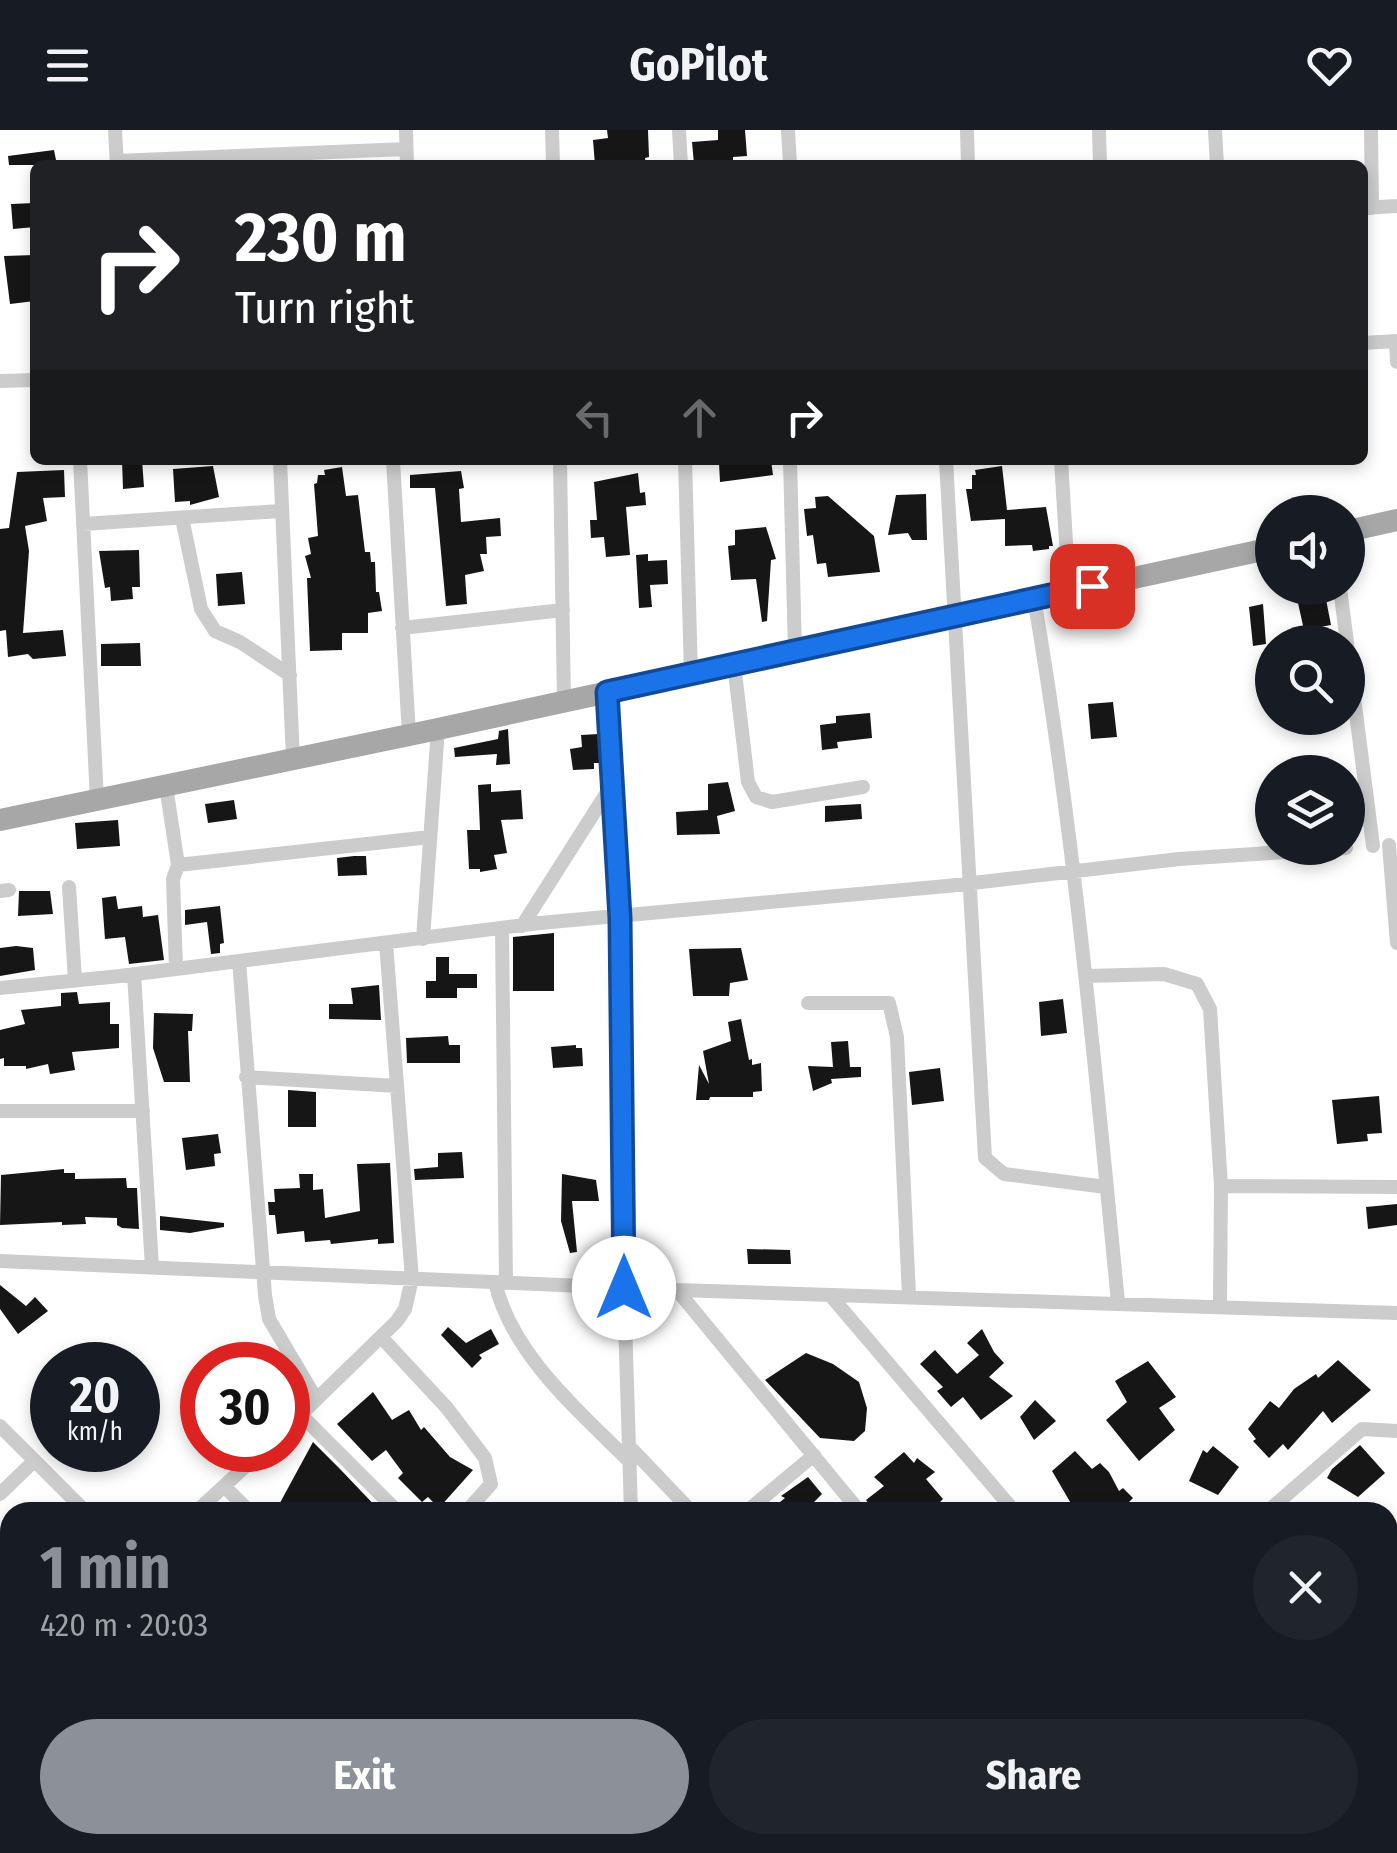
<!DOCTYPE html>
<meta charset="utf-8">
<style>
body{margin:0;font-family:"Fira Sans Condensed",sans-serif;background:#20242c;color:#f1f3f6;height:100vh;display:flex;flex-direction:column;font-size:38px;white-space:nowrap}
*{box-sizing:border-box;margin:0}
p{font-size:32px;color:#9ea1a6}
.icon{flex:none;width:55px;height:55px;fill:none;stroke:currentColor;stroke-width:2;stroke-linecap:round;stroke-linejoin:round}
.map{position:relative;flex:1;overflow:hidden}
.drawer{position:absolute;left:0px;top:1372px;width:1398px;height:352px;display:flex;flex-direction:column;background:#171b24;border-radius:30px 30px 0 0;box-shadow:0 5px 15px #0003}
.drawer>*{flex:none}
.top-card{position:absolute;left:30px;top:30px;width:1338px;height:305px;border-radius:15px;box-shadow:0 5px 15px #0003;background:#202124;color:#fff;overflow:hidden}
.controls{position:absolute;left:1255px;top:365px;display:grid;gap:20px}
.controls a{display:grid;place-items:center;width:110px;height:110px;border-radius:50%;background:#171b24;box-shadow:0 5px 15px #0003;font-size:50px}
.speed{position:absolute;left:30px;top:1212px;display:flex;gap:20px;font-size:50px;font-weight:700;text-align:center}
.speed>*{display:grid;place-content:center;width:130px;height:130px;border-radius:50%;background:#171b24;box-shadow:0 5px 15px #0003;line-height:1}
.speed small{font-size:25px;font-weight:400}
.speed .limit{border:15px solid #d22;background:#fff;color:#111}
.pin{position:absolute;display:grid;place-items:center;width:85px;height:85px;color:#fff;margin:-42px;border-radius:20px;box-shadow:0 5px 15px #0006}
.me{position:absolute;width:110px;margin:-55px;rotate:0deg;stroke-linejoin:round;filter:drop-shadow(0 0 8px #0008)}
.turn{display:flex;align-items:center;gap:35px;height:210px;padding:0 40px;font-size:45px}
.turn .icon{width:130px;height:130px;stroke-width:2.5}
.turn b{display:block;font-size:70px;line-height:85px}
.lanes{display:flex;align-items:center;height:95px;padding:0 40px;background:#0003;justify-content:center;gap:50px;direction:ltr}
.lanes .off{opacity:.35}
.round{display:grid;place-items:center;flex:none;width:105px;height:105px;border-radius:52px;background:#20242c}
.summary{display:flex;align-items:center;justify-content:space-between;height:170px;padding:0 40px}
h1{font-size:60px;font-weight:700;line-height:75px;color:#8c9099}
.primary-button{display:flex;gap:20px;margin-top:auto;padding:20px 40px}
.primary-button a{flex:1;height:115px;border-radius:60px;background:#8c9099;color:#fff;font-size:40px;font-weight:700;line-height:115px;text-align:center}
.primary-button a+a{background:#20242c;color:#f1f3f6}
header{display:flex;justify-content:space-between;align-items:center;height:130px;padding:0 40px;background:#171b24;font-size:45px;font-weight:700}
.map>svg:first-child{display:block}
.building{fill:#161616}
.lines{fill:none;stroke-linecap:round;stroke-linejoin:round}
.street{stroke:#ccc;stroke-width:14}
.primary{stroke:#a7a7a7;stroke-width:22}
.route-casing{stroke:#114b97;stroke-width:25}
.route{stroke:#1a73e8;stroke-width:18}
</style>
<header><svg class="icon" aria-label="menu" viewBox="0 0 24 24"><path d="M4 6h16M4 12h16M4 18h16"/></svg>GoPilot<svg class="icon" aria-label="heart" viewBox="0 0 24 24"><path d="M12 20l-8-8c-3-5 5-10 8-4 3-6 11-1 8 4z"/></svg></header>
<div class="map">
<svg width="1397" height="1723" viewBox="0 0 1397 1723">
<rect width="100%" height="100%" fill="#fff"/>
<path class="building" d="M607 0H648L649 27 645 28 646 35H595L593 10 608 8Z
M718 0H745L747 26 733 27V31L694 34 692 12 718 10Z
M54 20 57 35H9L8 26Z
M35 73V97L13 99 11 74Z
M35 125V171L10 174 4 126Z
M122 330H142L144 357 123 359Z
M737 330H771L773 345 720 352 719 333Z
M213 336 219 367 190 375V371L175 372 173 339Z
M1002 336 1007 380 1046 377 1053 416H1049V419L1033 421 1032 415 1005 416V389L971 391 966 359H972V345H976L975 340Z
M342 337 346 366 358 365 365 422H370L371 432H375L376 462H379L382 481 368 483V503H342V520L310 521 307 448H311L305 426 311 424 308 408 318 406 314 354 317 353 318 345H325L324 340Z
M64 340 65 367 43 368 47 391 25 396 29 421 23 503 63 500 66 526 33 529 28 524 8 527 6 500 0 501V399L9 398 17 342Z
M461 341 464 358 459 359 461 392 500 388 501 406 486 407 487 424H480L484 441 465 445 467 474 446 476 435 358H410V345Z
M638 343 640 363 645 362 646 375 626 377 630 425 606 427 604 407 591 408 590 390H597L594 352Z
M926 364 927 410H912L908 403 888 405 896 365Z
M828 366 874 406 880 442 828 447 826 433 817 434 813 405 807 406 804 379 816 378 815 367Z
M766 397 776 429 771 430 767 491 762 492 756 449 731 450 728 416 735 415V400Z
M139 420 140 457H132L133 469 111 471 110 457 105 458 99 421Z
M648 424V431L667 430 668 454 650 455 652 477 639 478 636 425Z
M242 442 245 474 218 476 216 444Z
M1324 459 1331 495 1304 500 1296 464Z
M1263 474 1266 514 1253 516 1249 477Z
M140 513 141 536H101V514Z
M1113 572 1117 607 1091 609 1088 574Z
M870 583 872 608 837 612 838 618 822 620 820 595 836 593V586Z
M508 599 510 634 496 635 497 624 455 627 454 618 498 609 499 601Z
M599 604 601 633H594V639L573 640 570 619 582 617 581 605Z
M728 652 735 681 717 686 720 704 677 705 676 682 708 680V654Z
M491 654V662L521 660 523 689 501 690 507 723 494 725 497 739 480 742V739H469L467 700H480L478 655Z
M234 670 237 689 208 693 205 674Z
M861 674 862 689 825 692V676Z
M118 690 120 716 77 719 75 693Z
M354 726H366L367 745 338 746 337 728Z
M19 761H50L53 784 18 786Z
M116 766 118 779 142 776 143 787 158 785 164 830 129 834 125 807 105 809 102 768Z
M220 776 224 813 220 814V823L211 824 207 792 185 795V780Z
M554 803V861H513V807Z
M16 816 33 818 35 840 0 846V818Z
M741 818 748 850 730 853 729 866H693L689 819Z
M436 827H449V844H477V858H457V868H426V851H436Z
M379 855 381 890 329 889V874H353L351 858Z
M77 862 79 874 110 872V894H119V918L72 922 75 940 50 944 48 934 26 939V936H4V928L0 929V900L25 894 21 880 61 876V863Z
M1063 869 1067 903 1041 906 1039 872Z
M154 883 193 884 192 901H188L190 952H164L153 918Z
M741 889 749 930 752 929V935L761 933 762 961 753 962V967H710L709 970H696L699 935 709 954 703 921 731 911 728 892Z
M448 906 449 915H460V933H407L406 908Z
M848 911 850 937H861V947L831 949 832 953 813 961 808 936 833 937 831 912Z
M576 915V918H582L583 936 553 938 551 917Z
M940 938 944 971 912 975 909 942Z
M288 960 316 962V997H288Z
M1379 966 1382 1003 1367 1004 1368 1011 1337 1014 1332 970Z
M218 1004 221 1023 214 1024 215 1036 186 1040 182 1008Z
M462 1022 464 1048 415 1050 414 1039 438 1037V1023Z
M390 1033 394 1113 378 1114V1109L331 1114 330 1110 305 1112 304 1101 277 1104 275 1085H269L268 1072H275L274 1059 300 1058 299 1044H313V1060L323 1059 325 1088 360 1081 357 1034Z
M64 1039V1043H75V1049L126 1048 127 1058H137L139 1099 122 1098 117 1095V1088L85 1087 86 1094 62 1095V1092L0 1095 1 1045Z
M562 1044 596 1050 599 1071H572L577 1122 570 1123 561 1091Z
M1397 1074V1095L1368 1099 1366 1077Z
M160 1086 224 1093V1097L190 1103 160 1100Z
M747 1119 790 1120 791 1134H748Z
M0 1155 26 1176 35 1167 48 1181 18 1204 0 1179Z
M448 1197 466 1213 491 1199 499 1214 479 1225 482 1228 472 1238 441 1205Z
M982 1199 994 1222 1004 1233 989 1247 1013 1266 981 1290 963 1267 951 1277 937 1261 943 1257 920 1234 935 1220 957 1244 979 1225 967 1213Z
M806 1223 833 1234 859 1252 867 1278 865 1301 854 1311 820 1308 765 1250Z
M1338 1230 1371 1260 1332 1293 1323 1281 1288 1320 1283 1314 1269 1328 1253 1311 1256 1309 1248 1299 1270 1271 1279 1278 1294 1259 1316 1244 1318 1248Z
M1148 1231 1176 1267 1159 1278 1175 1300 1139 1331 1106 1290 1127 1272 1115 1251Z
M373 1262 392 1290 409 1280 421 1300 424 1297 450 1327 473 1340 439 1378 428 1367 422 1372 398 1348 403 1343 386 1320 372 1331 337 1294Z
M1035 1270 1056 1291 1034 1310 1020 1287Z
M313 1312 340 1339 381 1382H275Z
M1360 1315 1385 1343 1358 1367 1327 1348 1332 1339Z
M1213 1316 1239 1337 1218 1365 1189 1351 1203 1320 1207 1323Z
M1075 1321 1092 1339 1100 1333 1109 1342 1119 1361 1123 1358 1133 1368 1119 1382H1076L1052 1341Z
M904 1322 914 1333 917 1328 935 1342 926 1349 943 1369 936 1376 944 1382H908L900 1374 888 1382H875L866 1370 884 1356 874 1347Z
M808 1347 822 1364 812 1374 821 1382H768L785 1368 781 1366Z"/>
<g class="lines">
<path class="street" d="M115 0 117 35
M406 0 407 35
M552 0 553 35
M679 0 681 35
M788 0 790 35
M967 0 968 35
M1099 0 1100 35
M1215 0 1217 35
M1371 0 1372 78
M117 31 406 19
M1363 78 1397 76
M1396 211 1397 232
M1362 213 1397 211
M0 251 35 250
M80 330 97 670
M280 330 293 630
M393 330 409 605
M560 330 564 572
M685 330 691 544
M790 330 795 521
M946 330 985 1028 1004 1044 1106 1057
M1061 330 1069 461
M182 388 201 479 215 501 240 512 290 545
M83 394 280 381
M1340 458 1373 716
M1034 468C1074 701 1095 937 1118 1172
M402 498 563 480
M734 534 748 652 756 667 772 672 863 657
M607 563 621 788 624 1158 631 1382
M166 656 178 735
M1389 715 1397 813
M69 757 75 850
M0 761 9 760
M522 796 613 653
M502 798 506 1153
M423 809 438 599
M239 831 265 1165 269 1189 315 1267
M176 839 173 749 178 735 430 707
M134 844 152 1137
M1086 846 1164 844 1197 854 1210 879 1221 1056 1220 1175
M0 858 120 846 540 793 947 756 1179 729 1346 718
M808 873H889L897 907 909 1166
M246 947 397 956
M0 981H143
M1221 1056 1397 1057
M0 1131 677 1160 1397 1183
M495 1152C511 1224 580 1282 630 1332
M677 1160 860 1382
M830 1165 1015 1382
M382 1208 447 1278 485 1328 491 1354 466 1382
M300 1284 398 1382
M0 1296 86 1382
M288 1297 397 1191 405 1179 412 1149 386 813
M629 1316 692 1382
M225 1357 250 1382
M0 1364 34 1331
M196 1382 263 1320
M746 1382 814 1325
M1267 1382 1362 1299 1397 1301
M1388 1416 1397 1408
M0 1453 10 1464
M1388 1640 1397 1651
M0 1651 10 1642
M250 1715 257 1723
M422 1715 430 1723
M572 1715 579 1723
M643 1715 644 1723
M1001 1715 1009 1723
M1146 1715 1153 1723
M1298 1715 1305 1723
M76 1723 85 1715
M787 1723 796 1715
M953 1723 962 1715
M1117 1723 1127 1715"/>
<path class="primary" d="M1348 401 1397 390
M0 690 438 599 1272 418"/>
</g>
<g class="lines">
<g class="route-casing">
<path id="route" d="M624 1158 620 788 607 562 1092 456"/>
</g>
<use href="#route" class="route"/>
</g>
</svg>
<div class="controls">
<a><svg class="icon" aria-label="sound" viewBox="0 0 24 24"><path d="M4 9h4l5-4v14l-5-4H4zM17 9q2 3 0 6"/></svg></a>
<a><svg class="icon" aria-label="search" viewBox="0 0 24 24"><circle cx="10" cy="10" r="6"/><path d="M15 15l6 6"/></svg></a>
<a><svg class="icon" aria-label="layers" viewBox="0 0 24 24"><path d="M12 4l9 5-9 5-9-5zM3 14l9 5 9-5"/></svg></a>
</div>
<div class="speed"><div>20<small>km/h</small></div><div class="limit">30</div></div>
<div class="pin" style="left:1092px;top:456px;background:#d93025"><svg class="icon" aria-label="arrive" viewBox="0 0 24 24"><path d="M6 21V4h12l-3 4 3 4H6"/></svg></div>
<svg class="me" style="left:624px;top:1158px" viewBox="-20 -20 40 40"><circle r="19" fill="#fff"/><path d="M0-13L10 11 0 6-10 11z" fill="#1a73e8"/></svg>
<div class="top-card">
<div class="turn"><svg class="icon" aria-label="right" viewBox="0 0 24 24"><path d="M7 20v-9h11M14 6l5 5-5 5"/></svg><div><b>230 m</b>Turn right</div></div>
<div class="lanes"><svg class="icon off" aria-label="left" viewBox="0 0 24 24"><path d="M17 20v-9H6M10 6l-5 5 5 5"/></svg><svg class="icon off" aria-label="ahead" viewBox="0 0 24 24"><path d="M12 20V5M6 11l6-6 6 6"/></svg><svg class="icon" aria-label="right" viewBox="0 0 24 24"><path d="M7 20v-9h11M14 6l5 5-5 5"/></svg></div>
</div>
<section class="drawer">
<div class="summary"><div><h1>1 min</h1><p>420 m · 20:03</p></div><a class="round"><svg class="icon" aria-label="close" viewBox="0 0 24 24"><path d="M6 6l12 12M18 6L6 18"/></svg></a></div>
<div class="primary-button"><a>Exit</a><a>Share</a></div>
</section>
</div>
